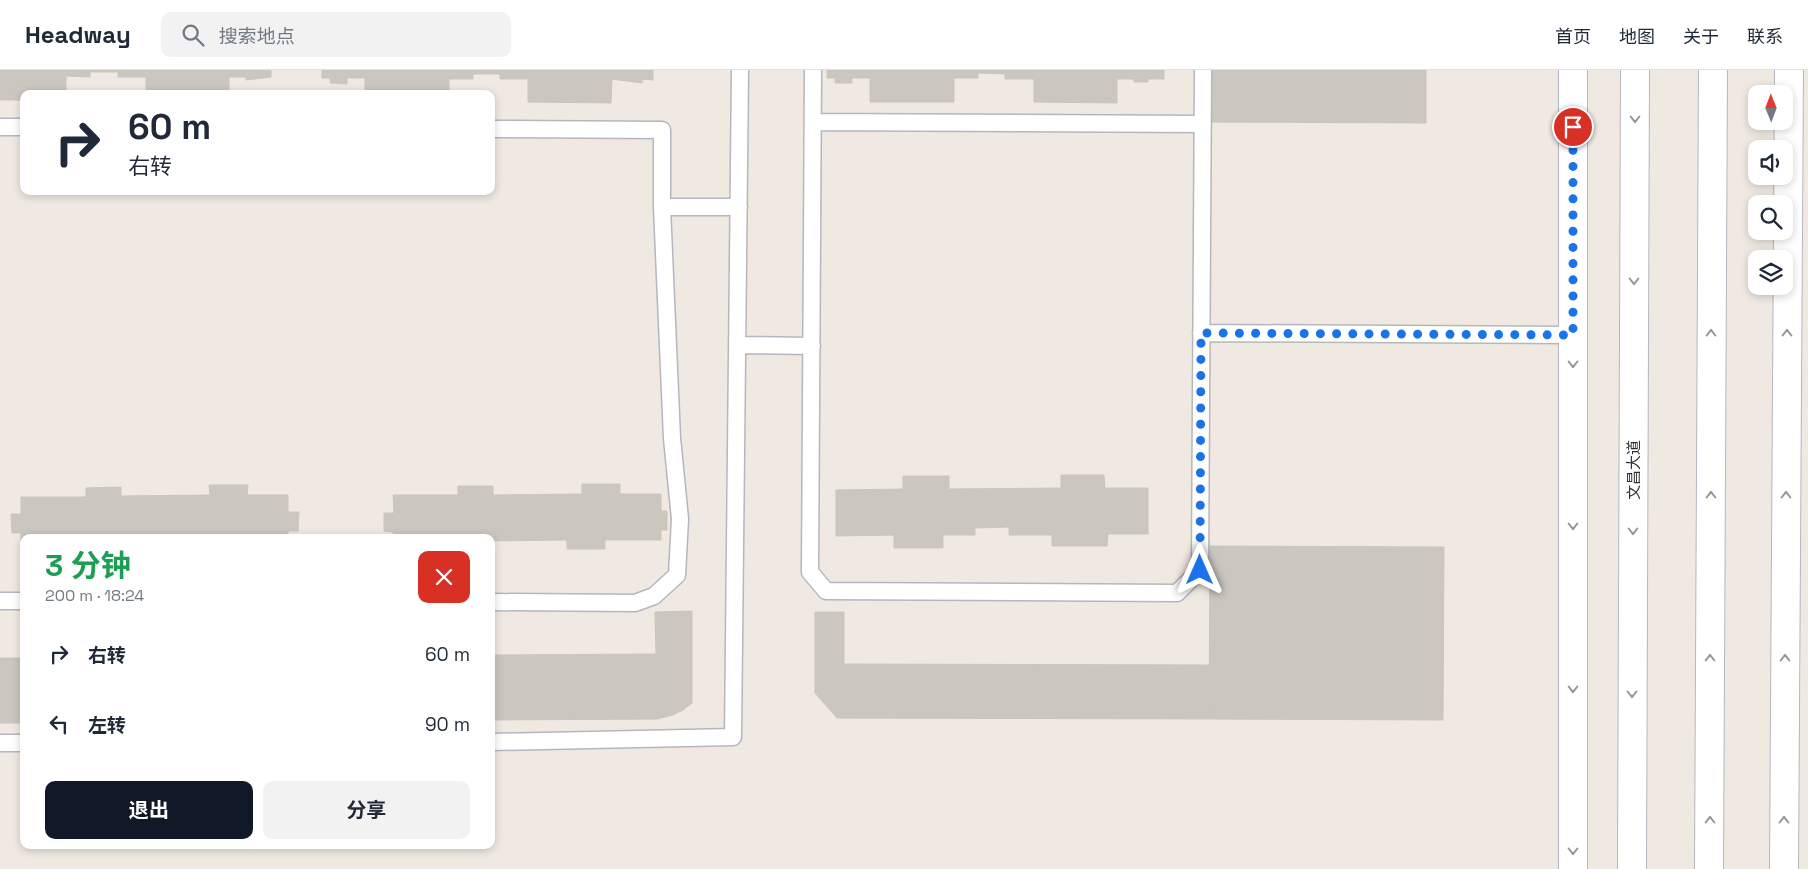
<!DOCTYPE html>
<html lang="zh">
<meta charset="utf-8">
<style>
body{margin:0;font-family:"Space Grotesk","Noto Sans SC",sans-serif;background:#f2f2f3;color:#1f2937;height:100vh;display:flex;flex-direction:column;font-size:19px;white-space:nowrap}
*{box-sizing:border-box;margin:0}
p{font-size:16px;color:#747a83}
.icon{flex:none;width:28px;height:28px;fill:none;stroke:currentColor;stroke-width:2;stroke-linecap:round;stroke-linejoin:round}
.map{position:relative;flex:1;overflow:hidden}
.drawer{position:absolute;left:20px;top:464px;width:475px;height:315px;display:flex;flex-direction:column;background:#fff;border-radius:10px;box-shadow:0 2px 8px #0003}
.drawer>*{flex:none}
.banner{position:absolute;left:20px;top:20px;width:475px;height:105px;border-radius:10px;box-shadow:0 2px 8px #0003;background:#fff;color:#1f2937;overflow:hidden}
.needle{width:32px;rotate:359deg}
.controls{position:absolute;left:1748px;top:15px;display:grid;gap:10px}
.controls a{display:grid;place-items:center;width:45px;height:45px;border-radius:10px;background:#fff;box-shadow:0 2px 8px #0003;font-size:25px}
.pin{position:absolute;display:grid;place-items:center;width:42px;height:42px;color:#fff;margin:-21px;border:2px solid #fff;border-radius:50%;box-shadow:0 1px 5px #0007}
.me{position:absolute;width:55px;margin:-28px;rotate:0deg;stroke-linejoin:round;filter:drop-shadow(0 0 4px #0008)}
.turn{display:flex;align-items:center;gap:18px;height:105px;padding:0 25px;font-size:22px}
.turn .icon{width:65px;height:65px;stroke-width:2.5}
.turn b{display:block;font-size:35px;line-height:42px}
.round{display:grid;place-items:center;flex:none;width:52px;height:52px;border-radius:10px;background:#f2f2f3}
.overview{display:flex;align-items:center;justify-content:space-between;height:85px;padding:0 25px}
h1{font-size:30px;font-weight:700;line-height:38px;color:#1e9e55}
.primary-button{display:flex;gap:10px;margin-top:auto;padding:10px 25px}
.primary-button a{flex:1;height:58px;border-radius:10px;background:#111827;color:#fff;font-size:20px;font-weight:700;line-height:58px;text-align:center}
.primary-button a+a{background:#f2f2f3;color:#1f2937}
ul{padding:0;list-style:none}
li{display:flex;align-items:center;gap:15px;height:70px;padding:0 25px}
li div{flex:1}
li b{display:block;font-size:19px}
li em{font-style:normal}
header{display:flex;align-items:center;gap:30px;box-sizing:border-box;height:70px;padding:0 25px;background:#fff;border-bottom:1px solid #e0e1e3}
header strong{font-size:24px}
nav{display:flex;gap:28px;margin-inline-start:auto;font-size:18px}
.search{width:350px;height:45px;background:#f2f2f3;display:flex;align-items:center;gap:12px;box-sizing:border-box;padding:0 18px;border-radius:10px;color:#747a83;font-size:19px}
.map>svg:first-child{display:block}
.building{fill:#cbc7bf;stroke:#cbc5ba}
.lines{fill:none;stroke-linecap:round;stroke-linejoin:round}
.service-casing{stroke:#b4b7c1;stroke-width:19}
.minor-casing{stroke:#b4b7c1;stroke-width:30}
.secondary-casing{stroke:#b4b7c1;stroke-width:30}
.service{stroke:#fff;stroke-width:16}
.minor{stroke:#fff;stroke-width:28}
.secondary{stroke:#fff;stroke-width:28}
.oneway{stroke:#969696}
.route{stroke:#1a73e8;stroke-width:9;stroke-dasharray:0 16.2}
.labels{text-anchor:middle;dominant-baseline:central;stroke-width:4;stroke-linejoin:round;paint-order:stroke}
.street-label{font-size:15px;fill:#2e2e2e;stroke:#fff}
</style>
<header>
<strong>Headway</strong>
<div class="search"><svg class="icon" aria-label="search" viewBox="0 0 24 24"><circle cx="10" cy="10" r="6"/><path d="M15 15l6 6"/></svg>搜索地点</div>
<nav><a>首页</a><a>地图</a><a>关于</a><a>联系</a></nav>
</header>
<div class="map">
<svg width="1808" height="799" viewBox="0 0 1808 799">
<rect width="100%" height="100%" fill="#efe9e1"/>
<path class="building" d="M0 0H271V7L246 10V7H229V24H146V7H118V2H90V7L66 6V24H24V30H0Z
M322 0H653V10L642 9V13L612 9 611 33 528 32V9H500V4H473V9H449V24H365V8H347V14L330 13V8H322Z
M827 0H1164V9H1148V12H1134V9H1117V33L1034 32V9H1005V4L978 3V8H954V32H870V8H852V13H835V8H827Z
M1209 0H1426V53L1208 52Z
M1061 405H1104L1105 418H1148V464H1108L1107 476H1052V465H1009V457L975 458V465H943V478H894V465L836 466V420L903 419V406H949V419L1061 418Z
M582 414H620V424H661V441H667V460H661V470H605V479H567V470L491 471V468H394L393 462 384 461V443H394L393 425H458V416H493V425L582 424Z
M209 415H248L247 425H288V442H299L298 461H288V468H24V473H21V463H12L11 444H21V427H86V418L121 417V426L210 425Z
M1210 476 1444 477 1443 650 1209 649Z
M692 541V633L683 640 673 645 657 649 491 650V585L656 584 655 542Z
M815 542H844V594L1209 595V649L837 648 815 623Z
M0 588H24V653H0Z"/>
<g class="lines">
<g class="service-casing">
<path id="service" d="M813 0 810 502 826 521 1177 523 1200 500 1203 0
M813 52 1203 54
M0 57H24
M491 59 662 60V137L672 368 680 449 677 505 654 526 635 533 491 532
M662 137H739
M1201 263 1573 265
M737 275 812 276
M0 531H24
M491 672 733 667 740 0
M0 673H24"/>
</g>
<g class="minor-casing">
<path id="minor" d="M1573 0V799
M1784 799 1789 0"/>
</g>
<g class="secondary-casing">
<path id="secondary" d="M1632 799 1635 0
M1709 799 1713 0"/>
</g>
<use href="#service" class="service"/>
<use href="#minor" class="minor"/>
<use href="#secondary" class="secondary"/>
</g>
<defs><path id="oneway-chevron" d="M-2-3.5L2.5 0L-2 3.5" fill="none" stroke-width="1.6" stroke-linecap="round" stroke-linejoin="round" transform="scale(1.25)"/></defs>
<g class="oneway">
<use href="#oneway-chevron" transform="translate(1635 49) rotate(90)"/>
<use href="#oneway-chevron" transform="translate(1634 211) rotate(90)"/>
<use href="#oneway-chevron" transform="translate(1711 263) rotate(-90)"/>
<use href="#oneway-chevron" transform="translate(1787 263) rotate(-90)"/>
<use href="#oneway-chevron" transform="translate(1573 294) rotate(90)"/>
<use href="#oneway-chevron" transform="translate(1711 425) rotate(-90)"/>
<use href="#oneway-chevron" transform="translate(1786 425) rotate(-90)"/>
<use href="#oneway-chevron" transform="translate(1573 456) rotate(90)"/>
<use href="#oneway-chevron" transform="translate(1633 461) rotate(90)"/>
<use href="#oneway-chevron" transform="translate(1710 588) rotate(-90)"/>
<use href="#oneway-chevron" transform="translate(1785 588) rotate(-90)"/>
<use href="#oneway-chevron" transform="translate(1573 619) rotate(90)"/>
<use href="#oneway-chevron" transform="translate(1632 624) rotate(90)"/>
<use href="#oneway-chevron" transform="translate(1710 750) rotate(-90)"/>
<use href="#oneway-chevron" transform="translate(1784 750) rotate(-90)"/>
<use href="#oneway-chevron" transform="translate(1573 781) rotate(90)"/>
</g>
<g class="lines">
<path class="route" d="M1200 500 1201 263 1573 265V57"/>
</g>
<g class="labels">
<g class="street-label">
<text transform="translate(1633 400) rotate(-90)">文昌大道</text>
</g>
</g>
</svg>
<div class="controls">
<a><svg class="needle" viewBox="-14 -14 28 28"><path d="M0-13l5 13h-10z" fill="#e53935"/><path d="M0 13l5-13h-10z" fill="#747a83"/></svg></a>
<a><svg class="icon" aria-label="sound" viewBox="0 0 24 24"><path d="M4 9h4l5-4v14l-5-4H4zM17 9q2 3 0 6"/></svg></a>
<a><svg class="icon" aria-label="search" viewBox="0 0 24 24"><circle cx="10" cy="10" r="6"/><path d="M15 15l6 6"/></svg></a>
<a><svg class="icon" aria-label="layers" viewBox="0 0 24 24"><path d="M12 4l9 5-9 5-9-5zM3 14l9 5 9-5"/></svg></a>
</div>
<div class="pin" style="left:1573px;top:57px;background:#d93025"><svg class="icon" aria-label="arrive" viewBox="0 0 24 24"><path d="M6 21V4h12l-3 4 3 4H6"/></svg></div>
<svg class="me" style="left:1200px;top:500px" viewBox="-20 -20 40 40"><path d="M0-17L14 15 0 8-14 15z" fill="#1a73e8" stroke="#fff" stroke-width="4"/></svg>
<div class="banner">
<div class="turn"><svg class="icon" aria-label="right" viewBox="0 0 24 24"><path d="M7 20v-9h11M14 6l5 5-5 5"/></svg><div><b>60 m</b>右转</div></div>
</div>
<section class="drawer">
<div class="overview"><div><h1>3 分钟</h1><p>200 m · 18:24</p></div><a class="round" style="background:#d93025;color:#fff"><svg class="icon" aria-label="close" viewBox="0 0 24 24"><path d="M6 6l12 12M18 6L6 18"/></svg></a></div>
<ul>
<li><svg class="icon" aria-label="right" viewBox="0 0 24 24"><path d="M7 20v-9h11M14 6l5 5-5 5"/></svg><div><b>右转</b></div><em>60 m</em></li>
<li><svg class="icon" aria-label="left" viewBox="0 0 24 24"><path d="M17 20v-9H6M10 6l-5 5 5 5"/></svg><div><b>左转</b></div><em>90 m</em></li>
</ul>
<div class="primary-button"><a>退出</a><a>分享</a></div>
</section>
</div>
